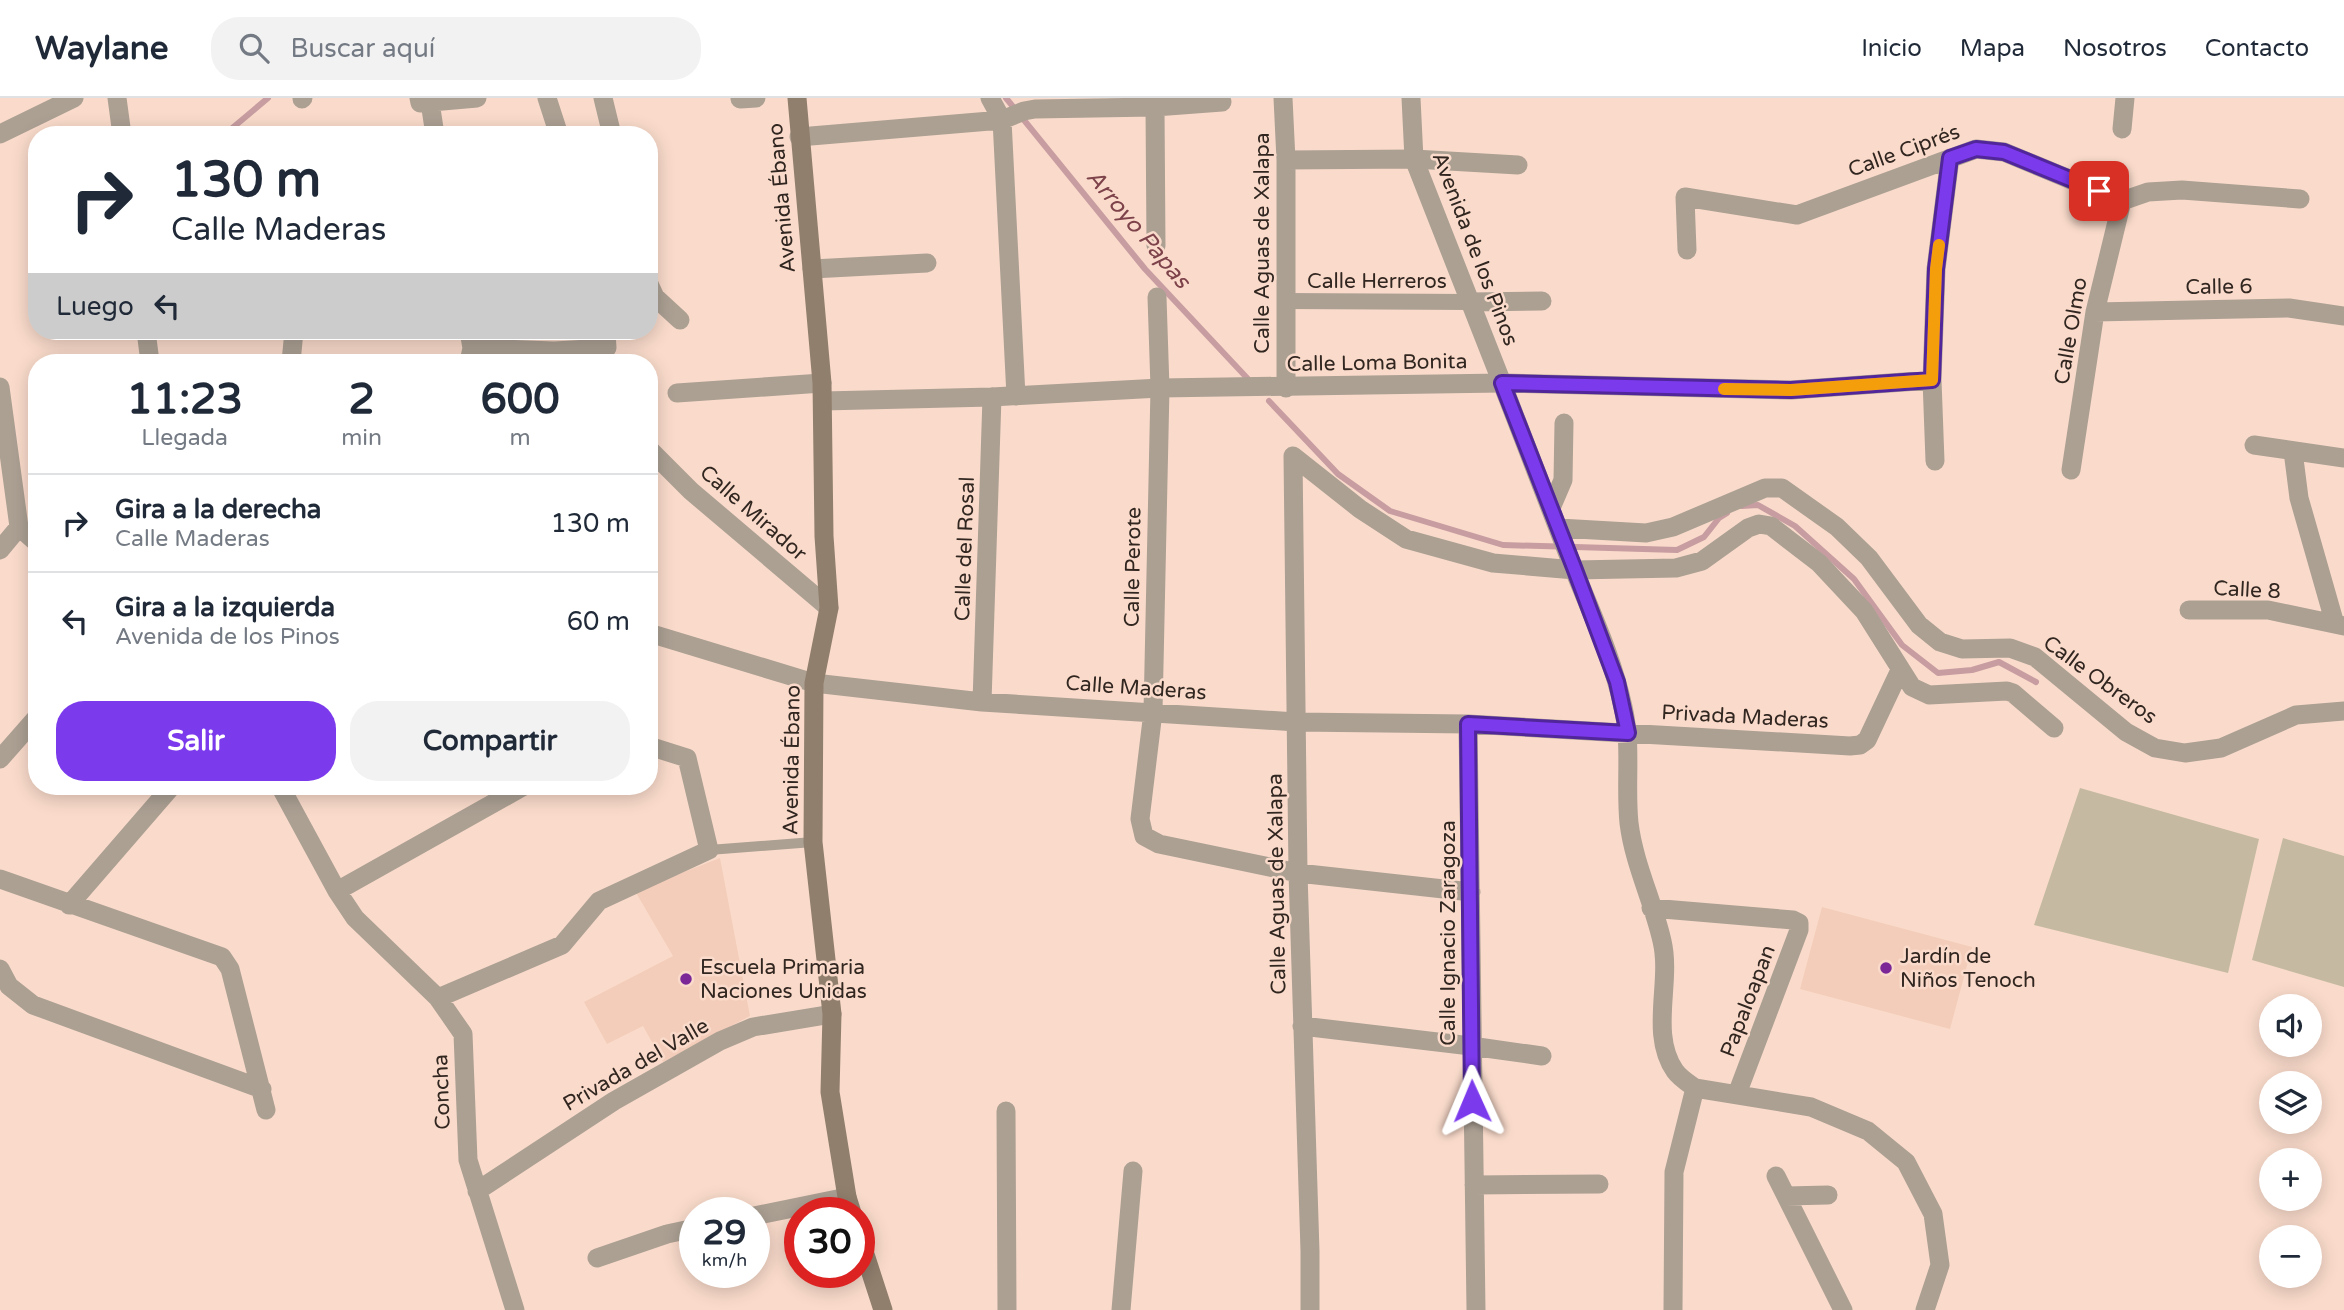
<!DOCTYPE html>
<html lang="es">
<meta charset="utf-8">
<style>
body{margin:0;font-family:"Varela Round",sans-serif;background:#f2f2f3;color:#1f2937;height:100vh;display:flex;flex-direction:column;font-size:26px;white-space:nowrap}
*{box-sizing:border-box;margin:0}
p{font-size:23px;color:#747a83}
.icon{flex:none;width:38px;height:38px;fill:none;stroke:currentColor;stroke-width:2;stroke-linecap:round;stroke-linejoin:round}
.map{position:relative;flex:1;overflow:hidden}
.panel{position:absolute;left:28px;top:256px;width:630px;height:441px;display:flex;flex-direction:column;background:#fff;border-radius:28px;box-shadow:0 4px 18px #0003}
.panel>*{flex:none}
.hud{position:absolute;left:28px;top:28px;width:630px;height:214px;border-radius:28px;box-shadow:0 4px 18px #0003;background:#fff;color:#1f2937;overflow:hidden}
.buttons{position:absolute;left:2259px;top:896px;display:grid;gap:14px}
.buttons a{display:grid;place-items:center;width:63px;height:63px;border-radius:50%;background:#fff;box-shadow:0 4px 18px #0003;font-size:35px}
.speed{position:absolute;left:679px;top:1099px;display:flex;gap:14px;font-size:35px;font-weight:700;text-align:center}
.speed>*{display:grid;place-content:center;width:91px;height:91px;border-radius:50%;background:#fff;box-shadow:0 4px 18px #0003;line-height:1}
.speed small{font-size:18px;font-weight:400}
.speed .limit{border:10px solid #d22;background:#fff;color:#111}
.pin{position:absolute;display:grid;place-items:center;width:60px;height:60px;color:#fff;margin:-30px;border-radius:14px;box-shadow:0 4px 10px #0006}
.me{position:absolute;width:77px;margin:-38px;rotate:359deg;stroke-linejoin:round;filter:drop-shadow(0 0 5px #0008)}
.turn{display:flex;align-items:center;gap:24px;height:147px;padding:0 28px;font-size:32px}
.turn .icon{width:91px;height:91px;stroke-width:2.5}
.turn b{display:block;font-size:49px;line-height:60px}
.then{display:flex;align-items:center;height:66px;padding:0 28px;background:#0003;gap:14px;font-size:26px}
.eta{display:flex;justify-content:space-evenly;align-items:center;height:119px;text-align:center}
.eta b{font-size:42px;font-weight:700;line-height:49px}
.cta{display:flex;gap:14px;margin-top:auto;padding:14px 28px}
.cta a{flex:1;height:80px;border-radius:28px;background:#7c3aed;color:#fff;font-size:28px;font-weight:700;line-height:80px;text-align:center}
.cta a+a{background:#f2f2f3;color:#1f2937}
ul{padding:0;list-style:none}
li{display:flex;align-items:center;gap:21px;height:98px;padding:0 28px;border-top:2px solid #e0e1e3}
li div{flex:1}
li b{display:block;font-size:26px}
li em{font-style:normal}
header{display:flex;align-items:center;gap:42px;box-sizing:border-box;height:98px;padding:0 35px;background:#fff;border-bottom:2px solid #e0e1e3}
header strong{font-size:33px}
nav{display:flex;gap:38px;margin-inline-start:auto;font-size:24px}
.search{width:490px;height:63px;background:#f2f2f3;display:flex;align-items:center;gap:18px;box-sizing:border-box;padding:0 24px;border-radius:28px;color:#747a83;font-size:26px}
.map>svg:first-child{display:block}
.built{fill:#f3cdb9}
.green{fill:#c5baa1}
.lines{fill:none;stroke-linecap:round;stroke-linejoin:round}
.stream{stroke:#c89da1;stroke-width:6}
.service{stroke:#aca093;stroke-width:10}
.pedestrian{stroke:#aca093;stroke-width:16}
.minor{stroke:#aca093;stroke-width:19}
.tertiary{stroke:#aca093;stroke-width:19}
.secondary{stroke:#917f6d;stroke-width:19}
.route-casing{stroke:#51269a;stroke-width:18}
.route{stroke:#7c3aed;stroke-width:12}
.slow{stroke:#f59e0b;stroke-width:12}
.poi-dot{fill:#7b2797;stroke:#fadbcb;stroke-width:2.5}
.labels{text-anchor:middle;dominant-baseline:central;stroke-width:5;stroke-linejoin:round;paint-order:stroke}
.street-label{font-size:21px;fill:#312620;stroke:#fadbcb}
.poi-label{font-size:21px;fill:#312620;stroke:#fadbcb;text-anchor:start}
.water-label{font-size:23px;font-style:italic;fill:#7d424a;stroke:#fadbcb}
</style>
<header>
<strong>Waylane</strong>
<div class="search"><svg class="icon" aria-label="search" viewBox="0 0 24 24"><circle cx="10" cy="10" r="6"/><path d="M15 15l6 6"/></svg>Buscar aquí</div>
<nav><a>Inicio</a><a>Mapa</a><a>Nosotros</a><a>Contacto</a></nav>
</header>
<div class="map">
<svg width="2344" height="1212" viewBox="0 0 2344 1212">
<rect width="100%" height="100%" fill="#fadbcb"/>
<path class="built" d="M720 760 750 918 663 964 643 928 607 946 584 904 673 858 635 793Z
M1822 809 1972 849 1950 931 1800 891Z"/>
<path class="green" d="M2080 690 2259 741 2228 875 2034 827Z
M2283 740 2344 758V889L2252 862Z"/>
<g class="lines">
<path class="stream" d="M1006 0 1145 171 1248 281
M224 37 268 0
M1269 303 1338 376 1390 413 1503 447 1677 452 1704 439 1719 420 1727 415
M1742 408 1758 407 1795 428 1854 481 1902 547 1938 575 1972 572 1999 564 2036 584"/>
<path class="service" d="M709 752 813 744"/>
<path class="pedestrian" d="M1285 203 1470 204"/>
<path class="minor" d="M117 0 122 37
M419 0 420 5 477 0
M547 0 559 37
M603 0 612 37
M990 0 1002 22 1016 298
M1283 0 1286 62V290
M302 1 303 0
M740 1 756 0
M430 4 435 37
M1155 9 1156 148
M2122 31 2125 0
M0 36 74 0
M799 39 1002 22 1024 13 1035 11 1155 9 1222 4
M1286 62 1414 61 1518 67
M1687 152 1685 99 1797 117 1976 51 2004 54 2122 103 2148 94 2182 92 2300 101
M812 171 927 165
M649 186 655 199 680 222
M1157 199 1160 290 1153 614 1140 721 1144 738 1159 746 1298 775 1471 794
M1470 204 1542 203
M2095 214 2289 210 2344 218
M146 233 150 264
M469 233 472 250 469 264
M472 250 554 253 607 250 606 233
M291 264 294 233
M0 289 19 429 37 445
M677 295 822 285
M2254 347 2344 360
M649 351 691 393 829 510
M2293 353 2299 400 2335 526
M1293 358 1360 411 1406 441 1493 465 1575 472 1676 470 1702 463 1748 430 1759 426 1771 428 1819 465 1864 513 1912 589 1929 597 2007 593 2013 595 2054 630
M1293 358 1298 775 1310 1153V1212
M1935 363 1932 282 1936 171 1950 60
M2071 372 2095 214 2122 103
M1551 410 1563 382 1564 325
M1559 430 1646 435 1673 429 1765 390H1782L1837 429 1869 460 1919 527 1940 544 1962 551 2010 550 2035 559 2126 634 2155 650 2185 655 2221 650 2296 617 2344 613
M0 452 19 429
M2189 512H2268L2344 528
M649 535 814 585 982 604 1296 624 1468 626 1850 648 1860 647 1867 642 1900 572
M982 604 992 299
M1468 626 1476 1212
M0 661 37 619
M280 688 337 793 355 820 438 900 463 936 468 1062 515 1212
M0 781 222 859 230 871 266 1012
M337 793 524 688
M69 807 172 688
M1651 810 1793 822 1799 825V832L1737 996
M0 871 9 888 33 907 262 991
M438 900 562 847 599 803 709 752 687 660 649 648
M1302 928 1471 948 1542 958
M1695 990C1688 985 1680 980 1675 973 1649 935 1672 885 1662 843 1653 803 1634 766 1629 725 1625 687 1632 647 1623 609 1612 557 1588 508 1569 459 1547 401 1524 343 1502 285L1791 292 1932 282
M1695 990 1811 1009 1868 1033 1906 1064 1933 1116 1940 1167 1925 1212
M1006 1013 1007 1212
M1776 1078 1843 1212
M1474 1087 1599 1086
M477 1093 614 1003 720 943 753 929 832 916
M1786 1098 1828 1097
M754 1118 847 1099
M597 1160 667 1136 695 1130
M1121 1212 1133 1073
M1673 1212 1674 1074 1695 990"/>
<path class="tertiary" d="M823 303 992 299 1160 290 1502 285 1414 61 1411 0"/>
<path class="secondary" d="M797 0 822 285 824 438 829 510 814 585 813 744 832 916 830 994 847 1099 852 1115
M859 1138 883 1212"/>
</g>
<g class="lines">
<g class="route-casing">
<path id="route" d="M1472 1003 1468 626 1628 635 1617 584 1575 472 1502 285 1791 292 1932 282 1936 171 1950 60 1976 51 2004 54 2099 93"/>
</g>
<use href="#route" class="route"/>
<path class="slow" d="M1724 291 1791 292 1932 282 1936 171 1939 147"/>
</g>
<g class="poi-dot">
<circle cx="1886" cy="870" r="7"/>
<circle cx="686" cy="881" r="7"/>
</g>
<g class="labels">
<g class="street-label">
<text transform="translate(1904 53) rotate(-20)">Calle Ciprés</text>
<text transform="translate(782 100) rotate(-95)">Avenida Ébano</text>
<text transform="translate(1262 145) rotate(-90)">Calle Aguas de Xalapa</text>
<text transform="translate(1475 151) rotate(69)">Avenida de los Pinos</text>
<text x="1377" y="183">Calle Herreros</text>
<text transform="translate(2219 189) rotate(-1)">Calle 6</text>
<text transform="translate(2071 233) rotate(-80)">Calle Olmo</text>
<text transform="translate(1377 265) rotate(-1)">Calle Loma Bonita</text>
<text transform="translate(753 415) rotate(41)">Calle Mirador</text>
<text transform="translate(965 451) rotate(-88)">Calle del Rosal</text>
<text transform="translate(1133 469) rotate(-89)">Calle Perote</text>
<text transform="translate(2247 492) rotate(3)">Calle 8</text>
<text transform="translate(2100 582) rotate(36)">Calle Obreros</text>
<text transform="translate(1136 590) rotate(4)">Calle Maderas</text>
<text transform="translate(1745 619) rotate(3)">Privada Maderas</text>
<text transform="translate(792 662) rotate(-89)">Avenida Ébano</text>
<text transform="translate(1277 786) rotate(-91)">Calle Aguas de Xalapa</text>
<text transform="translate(1448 835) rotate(-90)">Calle Ignacio Zaragoza</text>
<text transform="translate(1748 903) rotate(-69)">Papaloapan</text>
<text transform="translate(636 967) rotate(-30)">Privada del Valle</text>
<text transform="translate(442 994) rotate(-92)">Concha</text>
</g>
<g class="poi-label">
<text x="1900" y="858">Jardín de<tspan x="1900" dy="24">Niños Tenoch</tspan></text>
<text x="700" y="869">Escuela Primaria<tspan x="700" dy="24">Naciones Unidas</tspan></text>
</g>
<g class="water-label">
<text transform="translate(1138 131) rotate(50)">Arroyo Papas</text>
</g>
</g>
</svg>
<div class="buttons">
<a><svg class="icon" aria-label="sound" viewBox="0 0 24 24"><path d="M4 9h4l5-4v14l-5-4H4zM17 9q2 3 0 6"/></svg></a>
<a><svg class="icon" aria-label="layers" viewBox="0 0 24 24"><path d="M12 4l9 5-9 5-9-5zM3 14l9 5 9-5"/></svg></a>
<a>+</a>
<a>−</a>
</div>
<div class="speed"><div>29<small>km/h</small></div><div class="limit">30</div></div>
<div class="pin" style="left:2099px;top:93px;background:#d93025"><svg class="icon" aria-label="arrive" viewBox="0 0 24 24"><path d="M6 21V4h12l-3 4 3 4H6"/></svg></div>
<svg class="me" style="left:1472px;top:1003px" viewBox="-20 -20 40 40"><path d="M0-17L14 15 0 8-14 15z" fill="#7c3aed" stroke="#fff" stroke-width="4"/></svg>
<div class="hud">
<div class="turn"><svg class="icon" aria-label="right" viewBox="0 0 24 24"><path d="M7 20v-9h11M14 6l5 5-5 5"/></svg><div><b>130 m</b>Calle Maderas</div></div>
<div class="then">Luego<svg class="icon" aria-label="left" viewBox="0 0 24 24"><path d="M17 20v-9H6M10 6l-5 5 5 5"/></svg></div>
</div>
<section class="panel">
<div class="eta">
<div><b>11:23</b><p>Llegada</p></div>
<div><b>2</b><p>min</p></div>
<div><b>600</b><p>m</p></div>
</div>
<ul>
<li><svg class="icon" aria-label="right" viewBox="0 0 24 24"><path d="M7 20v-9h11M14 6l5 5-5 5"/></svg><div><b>Gira a la derecha</b><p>Calle Maderas</p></div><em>130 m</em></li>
<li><svg class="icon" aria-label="left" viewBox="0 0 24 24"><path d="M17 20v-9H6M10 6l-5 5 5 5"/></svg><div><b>Gira a la izquierda</b><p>Avenida de los Pinos</p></div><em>60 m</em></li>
</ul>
<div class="cta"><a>Salir</a><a>Compartir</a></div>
</section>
</div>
